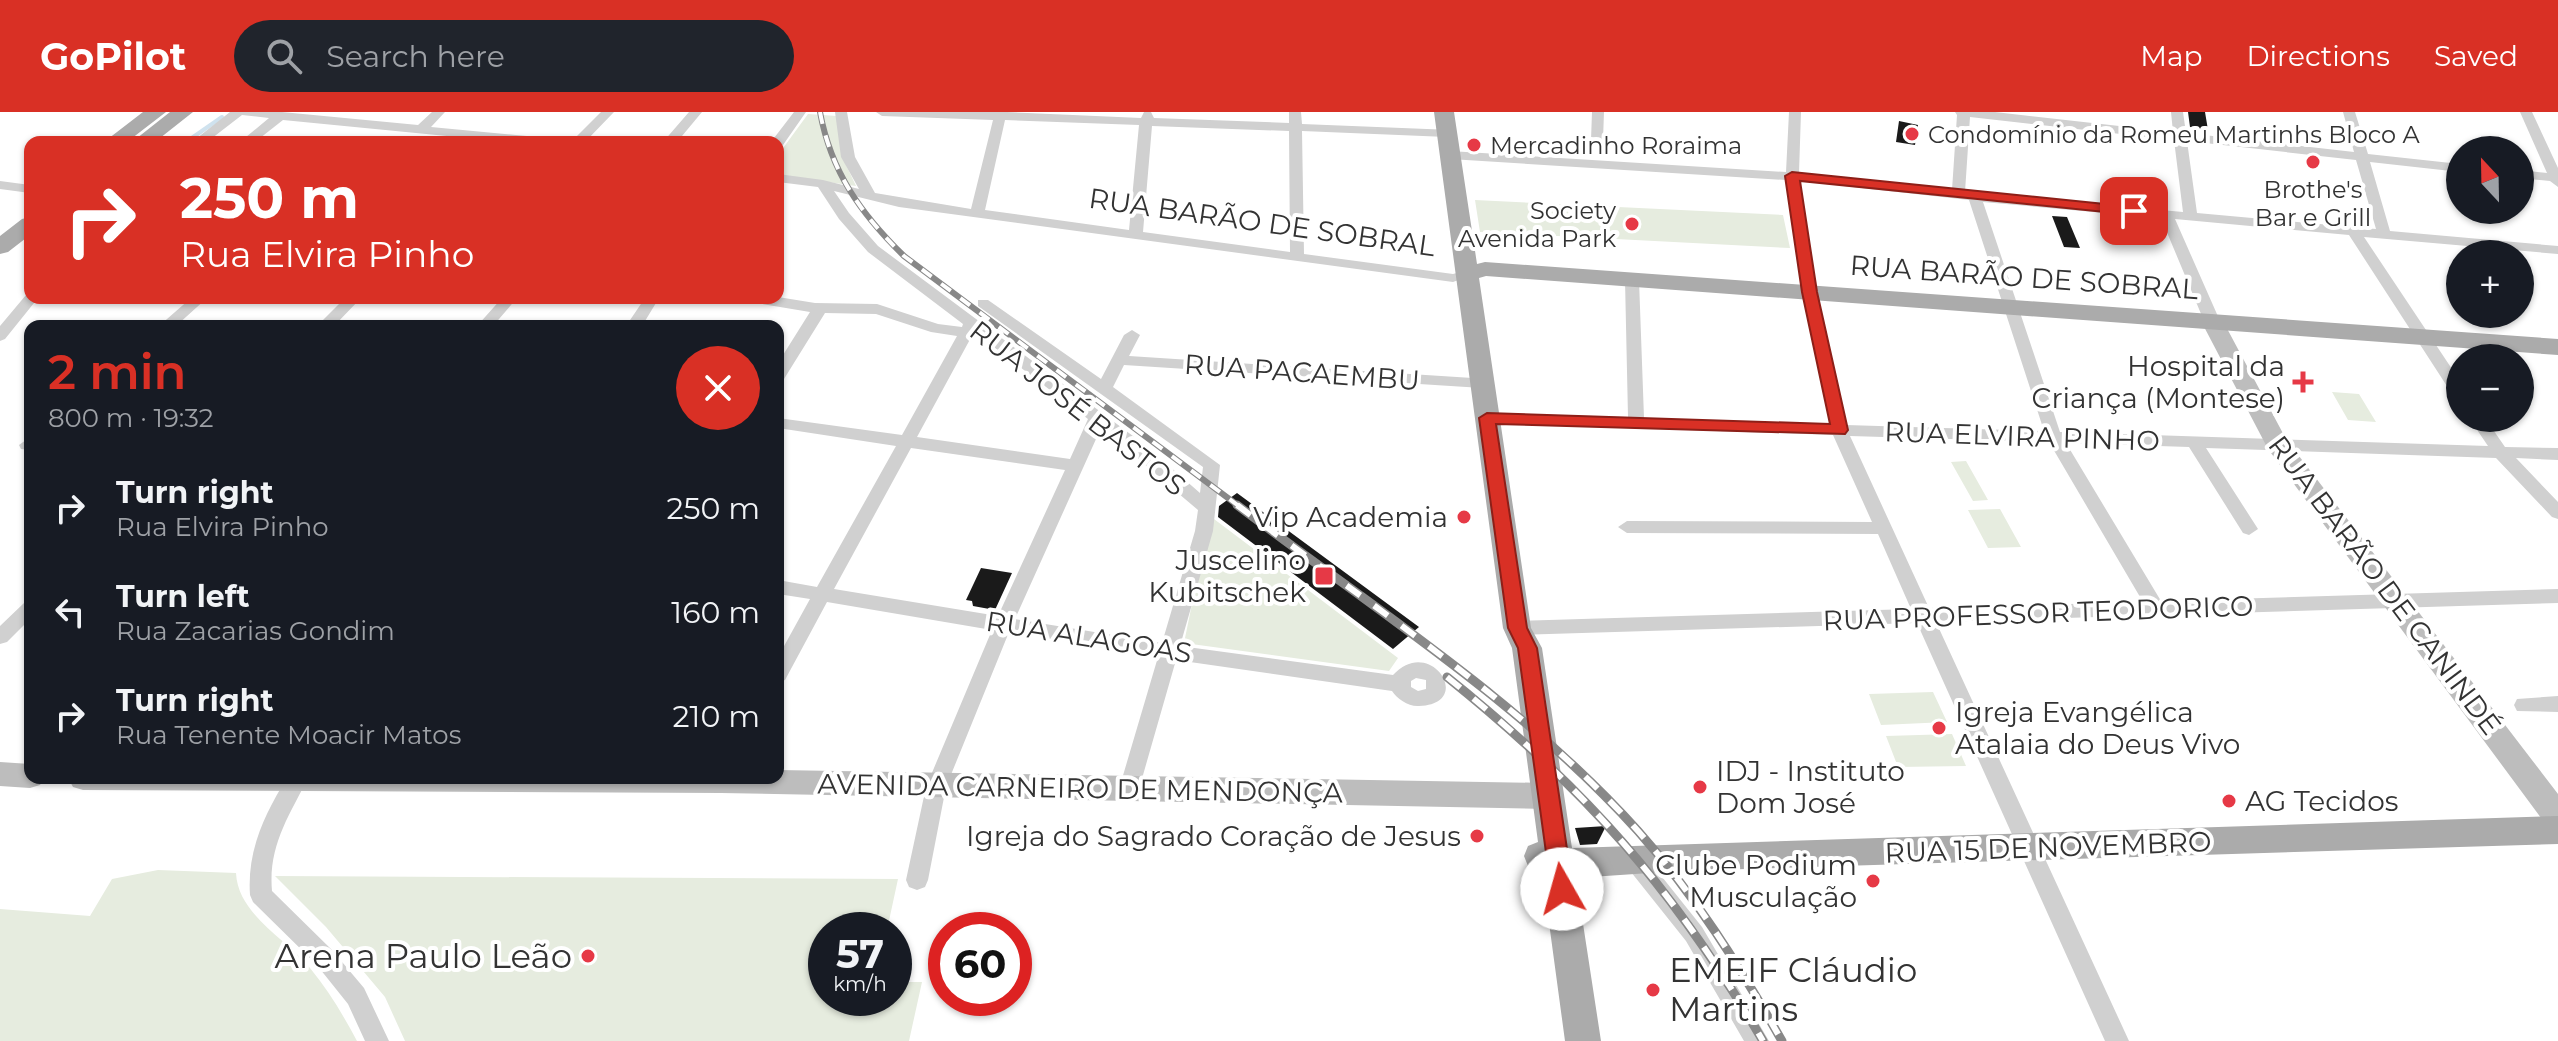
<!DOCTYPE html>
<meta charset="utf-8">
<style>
body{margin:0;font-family:Montserrat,sans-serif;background:#20242c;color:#f1f3f6;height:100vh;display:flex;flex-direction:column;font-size:30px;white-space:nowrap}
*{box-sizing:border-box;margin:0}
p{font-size:26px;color:#9ea1a6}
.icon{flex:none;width:44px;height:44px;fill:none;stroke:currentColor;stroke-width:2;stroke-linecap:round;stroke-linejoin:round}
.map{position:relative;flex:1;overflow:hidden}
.drawer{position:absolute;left:24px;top:208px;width:760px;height:464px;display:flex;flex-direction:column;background:#171b24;border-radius:16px;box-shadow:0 2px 6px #0004}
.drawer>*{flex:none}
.banner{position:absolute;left:24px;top:24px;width:760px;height:168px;border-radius:16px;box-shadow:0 2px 6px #0004;background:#d93025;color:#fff;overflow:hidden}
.needle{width:52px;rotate:338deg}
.controls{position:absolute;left:2446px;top:24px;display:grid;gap:16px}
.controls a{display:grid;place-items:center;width:88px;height:88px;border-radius:50%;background:#171b24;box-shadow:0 2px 6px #0004;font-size:40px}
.speed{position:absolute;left:808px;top:800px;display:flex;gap:16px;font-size:40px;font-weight:700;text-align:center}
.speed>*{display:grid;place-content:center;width:104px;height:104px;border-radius:50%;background:#171b24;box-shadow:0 2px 6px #0004;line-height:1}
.speed small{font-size:20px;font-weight:400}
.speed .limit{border:12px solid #d22;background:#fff;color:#111}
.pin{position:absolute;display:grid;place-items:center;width:68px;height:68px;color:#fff;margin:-34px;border-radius:16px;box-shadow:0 4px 12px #0006}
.me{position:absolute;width:88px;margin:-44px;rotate:353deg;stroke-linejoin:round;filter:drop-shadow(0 0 6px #0008)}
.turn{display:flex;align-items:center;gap:28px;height:168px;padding:0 24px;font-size:36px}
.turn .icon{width:104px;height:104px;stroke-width:2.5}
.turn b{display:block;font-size:56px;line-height:68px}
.round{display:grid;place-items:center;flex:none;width:84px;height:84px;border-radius:42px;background:#20242c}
.headline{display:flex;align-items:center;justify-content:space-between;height:136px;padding:0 24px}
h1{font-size:48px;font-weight:600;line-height:60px;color:#d93025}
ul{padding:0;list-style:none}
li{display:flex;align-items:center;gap:24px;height:104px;padding:0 24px}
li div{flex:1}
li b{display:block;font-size:30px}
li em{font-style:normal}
header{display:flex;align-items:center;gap:48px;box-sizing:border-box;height:112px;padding:0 40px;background:#d93025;color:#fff}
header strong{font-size:38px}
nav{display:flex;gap:44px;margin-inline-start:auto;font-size:28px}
.search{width:560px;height:72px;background:#20242c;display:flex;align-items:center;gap:20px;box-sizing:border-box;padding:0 28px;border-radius:44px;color:#9ea1a6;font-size:30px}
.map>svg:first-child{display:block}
.green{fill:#e6ecdf}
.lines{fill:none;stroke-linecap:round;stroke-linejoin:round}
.stream{stroke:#cfe2ee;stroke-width:4}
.building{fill:#1a1a1a}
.street{fill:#d0d0d0;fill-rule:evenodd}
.secondary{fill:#bdbdbd;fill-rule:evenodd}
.primary{fill:#ababab;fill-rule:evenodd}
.rail-far1-casing{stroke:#888;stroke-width:6}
.rail-casing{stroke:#888;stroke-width:9}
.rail-far1{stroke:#fff;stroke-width:4;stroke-dasharray:12;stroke-linecap:butt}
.rail{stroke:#fff;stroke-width:6;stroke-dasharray:17;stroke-linecap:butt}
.route{fill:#d93025;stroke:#8d1f18;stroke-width:2}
.poi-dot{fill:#e63946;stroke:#fff;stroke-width:3}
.labels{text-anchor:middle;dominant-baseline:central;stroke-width:8;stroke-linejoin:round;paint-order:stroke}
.far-poi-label{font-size:24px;fill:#333;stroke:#fff;text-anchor:start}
.street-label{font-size:28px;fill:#333;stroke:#fff}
.poi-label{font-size:28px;fill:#333;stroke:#fff;text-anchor:end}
.near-poi-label{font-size:34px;fill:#333;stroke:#fff;text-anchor:end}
</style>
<header>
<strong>GoPilot</strong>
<div class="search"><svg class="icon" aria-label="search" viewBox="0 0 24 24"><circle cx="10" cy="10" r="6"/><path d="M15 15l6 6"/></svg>Search here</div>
<nav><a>Map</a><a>Directions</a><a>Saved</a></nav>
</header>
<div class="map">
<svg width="2558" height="929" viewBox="0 0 2558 929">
<rect width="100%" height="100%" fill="#fff"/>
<path class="green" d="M808 2 837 4 846 53 856 74 778 63V43Z
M1475 88 1783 103 1790 136 1480 120Z
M2332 280 2359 282 2376 310 2348 308Z
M1966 349 1988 388 1973 389 1951 350Z
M2000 397 2021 435 1988 436 1968 398Z
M1210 404 1398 546 1389 559 1184 531Z
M1933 580 1947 610 1881 613 1869 582Z
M1952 622 1966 654 1898 655 1886 624Z
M158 758 236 761C238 803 286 826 310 856 329 879 343 903 357 929H0V797L90 804 112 767Z
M275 764 898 767 887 818H826V886H894V870H922L909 929H405L385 885 326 815Z"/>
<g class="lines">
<path class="stream" d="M186 30 222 5"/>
</g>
<path class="building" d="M2188 0H2205L2208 18 2190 15Z
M1899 9 1918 13 1915 33 1896 30Z
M2052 104 2067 105 2080 136 2064 135Z
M1237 381 1419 515 1393 537 1218 405 1219 394Z
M981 456 1012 461 995 498 973 494 972 489 966 488Z
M1606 714 1597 732 1580 733 1575 716Z"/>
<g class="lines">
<path class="street" d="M230 0H282L418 13 432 0H445L431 15 548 26 555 30H508L283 8 255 30H240L269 6 242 3 207 30H192Z
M601 0H614L585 30H571Z
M689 0H702L677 30H663Z
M794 0H806L783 33 778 34V30H771Z
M835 0H847L855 45 875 81 971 97 993 8 882 4 876 0H1007L1141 6 1144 0H1151L1154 6 1289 11V0H1301L1302 12 1452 18 1453 21 1447 25 1302 19 1304 142 1453 162 1468 158 1475 162 1453 170 899 95 834 79 849 101 878 134 1145 333 1200 381 1203 355 978 194V188H988L1101 267 1124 223 1132 218 1140 223 1129 244 1488 267 1490 271 1488 275 1482 276 1124 253 1113 275 1220 353 1213 419 1180 534 1393 563C1430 522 1476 592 1419 594 1409 595 1397 587 1392 579L1176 548 1139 677 1136 683 1129 686 1122 683 1119 677 1158 545 1009 520 946 675 928 768 925 775 917 778 909 775 906 768 926 675 992 518 827 490 785 568 778 571V545L810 487 778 482V468L817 475 896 334 778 316V306L902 323 957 224 931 220 876 202 825 201 784 267 778 268V251L810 200 756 191 749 186 778 185 815 191 877 192 938 212 962 215 963 212 868 140 839 107 818 75 778 70V62L823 68 859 77 841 45ZM1005 8 1139 13 1129 118 985 98ZM1152 14 1289 19 1290 140 1143 120ZM974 220 1088 307 1070 347 917 325ZM1101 316 1198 398 1195 419 1162 531 1015 507ZM911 336 1065 358 998 504 834 477ZM1416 566 1426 568V577L1418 579 1411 575V569Z
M1592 0H1604L1603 28 1597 32 1591 28Z
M1789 0H1801L1799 61 1952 78 1957 3 1955 0H1995L2173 20 2171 0H2183L2186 21 2354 40 2343 0H2355L2368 42 2460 52V60L2370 50 2390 119 2558 134V142L2364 125 2460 269V286L2454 285 2349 123 2175 107 2220 209 2212 214 2204 209 2161 106 1983 90 2060 320 2488 334 2469 306H2485L2505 335 2558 336V348L2516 346 2558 390V407L2552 405 2496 346 2206 336 2258 417 2249 423 2243 421 2189 335 2066 331 2161 489 2558 477V491L1936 510 2129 929H2105L1917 511 1517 523 1510 521 1508 516 1510 511 1517 509 1911 497 1878 422 1627 421 1618 415 1627 409 1872 410 1833 323 1487 311 1479 306 1487 301 1628 305 1625 168 1632 164 1639 168 1644 306 1830 312 1803 180 1786 68 1450 47 1443 43 1450 39 1786 60ZM1970 5 2174 28 2183 100 1965 80ZM2187 29 2356 48 2376 117 2197 101ZM1799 69 1969 88 2044 319 1846 313 1817 180ZM1850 324 2049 330 2143 490 1929 496Z
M2520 0H2532L2558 56V75L2550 69 2520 66V58L2547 61Z
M0 69 30 73V81L0 77Z
M30 182V186H38L5 227 0 229V214L26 183Z
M191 186H207L176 214H159Z
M345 186H361L334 214H317Z
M502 186H517L493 214H477Z
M645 186H659L642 214H626Z
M30 325V338L21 337 19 333Z
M30 489V507L7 530 0 532V514L24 491Z
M2558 584V600L2517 599 2514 593 2517 587Z
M287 666H308C289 704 268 734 272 779L332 838 364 876 389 929H365L348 892 316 852 253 790 250 783C247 739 264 703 287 666Z
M1635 739 1643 741 1702 815 1769 929H1744L1686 829 1627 755 1624 748 1627 741Z"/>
<path class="secondary" d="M2212 202 2223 209 2286 327 2558 682V718L2547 714 2268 337 2201 209Z
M0 650 30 652V666H44L40 673 30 676 0 674Z
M778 658 1548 671 1558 675 1563 684 1558 693 1548 697 721 681 83 678 73 675 68 666H778Z"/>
<path class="primary" d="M143 0H166L127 30H104Z
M170 0H193L155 30H132Z
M1434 0H1454L1477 152 1485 150 2558 227V243L1486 164 1479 166 1531 516 1542 536 1572 736 2558 704V732L1679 759 1576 766 1601 929H1565L1542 759 1528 754 1524 744 1528 734 1538 730 1512 536 1503 516Z
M30 105V123L8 140 0 142V124L22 107Z"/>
<g class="rail-far1-casing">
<path id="rail-far1" d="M820 0C831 60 861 102 904 144L1240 395"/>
</g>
<g class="rail-casing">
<path id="rail" d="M1237 393C1373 496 1523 591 1638 719 1695 783 1740 855 1782 929
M1447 565C1585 676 1674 776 1763 929"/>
</g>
<use href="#rail-far1" class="rail-far1"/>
<use href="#rail" class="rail"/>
</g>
<path class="route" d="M1792 60 2134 95 2141 99 2134 103 1800 69 1817 180 1848 318 1845 322 1496 312 1527 516 1537 536 1573 777 1570 784 1562 787 1554 784 1551 777 1518 536 1508 516 1479 306 1487 301 1830 312 1802 180 1785 64Z"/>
<g class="poi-dot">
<circle cx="1912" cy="22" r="8"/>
<circle cx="1474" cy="33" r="8"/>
<circle cx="2313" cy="50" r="8"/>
<circle cx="1632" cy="112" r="8"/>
<path d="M2299 258h8v8h8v8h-8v8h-8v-8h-8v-8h8z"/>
<circle cx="1464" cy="405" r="8"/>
<rect x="1314" y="454" width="20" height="20" rx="4"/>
<circle cx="1939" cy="616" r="8"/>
<circle cx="1700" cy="675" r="8"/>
<circle cx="2229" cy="689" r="8"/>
<circle cx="1477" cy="724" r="8"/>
<circle cx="1873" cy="769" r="8"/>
<circle cx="588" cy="844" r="8"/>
<circle cx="1653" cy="878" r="8"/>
</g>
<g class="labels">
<g class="far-poi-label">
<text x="1928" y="22">Condomínio da Romeu Martinhs Bloco A</text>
<text x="1490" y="33">Mercadinho Roraima</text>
<text x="2313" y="77" text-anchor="middle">Brothe's<tspan x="2313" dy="28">Bar e Grill</tspan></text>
<text x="1616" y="98" text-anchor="end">Society<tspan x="1616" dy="28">Avenida Park</tspan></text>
</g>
<g class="street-label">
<text transform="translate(1262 110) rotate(8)">RUA BARÃO DE SOBRAL</text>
<text transform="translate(2024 165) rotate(4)">RUA BARÃO DE SOBRAL</text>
<text transform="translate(1302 260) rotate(4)">RUA PACAEMBU</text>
<text transform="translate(1078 296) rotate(38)">RUA JOSÉ BASTOS</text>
<text transform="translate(2022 324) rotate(2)">RUA ELVIRA PINHO</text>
<text transform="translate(2385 473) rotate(53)">RUA BARÃO DE CANINDÉ</text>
<text transform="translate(2038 501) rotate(-2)">RUA PROFESSOR TEODORICO</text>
<text transform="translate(1089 525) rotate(9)">RUA ALAGOAS</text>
<text transform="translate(1080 676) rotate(1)">AVENIDA CARNEIRO DE MENDONÇA</text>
<text transform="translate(2048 735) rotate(-2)">RUA 15 DE NOVEMBRO</text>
</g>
<g class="poi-label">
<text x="2285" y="254">Hospital da<tspan x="2285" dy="32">Criança (Montese)</tspan></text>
<text x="1448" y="405">Vip Academia</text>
<text x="1306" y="448">Juscelino<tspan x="1306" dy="32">Kubitschek</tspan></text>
<text x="1955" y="600" text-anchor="start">Igreja Evangélica<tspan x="1955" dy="32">Atalaia do Deus Vivo</tspan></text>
<text x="1716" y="659" text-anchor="start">IDJ - Instituto<tspan x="1716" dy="32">Dom José</tspan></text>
<text x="2245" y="689" text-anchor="start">AG Tecidos</text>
<text x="1461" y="724">Igreja do Sagrado Coração de Jesus</text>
<text x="1857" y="753">Clube Podium<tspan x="1857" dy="32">Musculação</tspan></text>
</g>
<g class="near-poi-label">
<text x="572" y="844">Arena Paulo Leão</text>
<text x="1669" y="858" text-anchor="start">EMEIF Cláudio<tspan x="1669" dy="39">Martins</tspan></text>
</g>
</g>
</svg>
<div class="controls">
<a><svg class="needle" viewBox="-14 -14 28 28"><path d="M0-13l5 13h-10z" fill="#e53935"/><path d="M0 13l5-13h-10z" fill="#9ea1a6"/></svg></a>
<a>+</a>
<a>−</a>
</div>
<div class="speed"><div>57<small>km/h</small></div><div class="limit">60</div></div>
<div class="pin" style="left:2134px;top:99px;background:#d93025"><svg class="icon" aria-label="arrive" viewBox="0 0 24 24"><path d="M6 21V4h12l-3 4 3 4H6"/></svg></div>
<svg class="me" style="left:1562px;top:777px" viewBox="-20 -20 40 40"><circle r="19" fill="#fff"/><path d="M0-13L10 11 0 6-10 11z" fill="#d93025"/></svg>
<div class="banner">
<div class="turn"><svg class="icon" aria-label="right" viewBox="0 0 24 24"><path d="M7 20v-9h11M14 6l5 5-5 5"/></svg><div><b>250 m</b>Rua Elvira Pinho</div></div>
</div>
<section class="drawer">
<div class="headline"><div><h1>2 min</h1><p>800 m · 19:32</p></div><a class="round" style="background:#d93025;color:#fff"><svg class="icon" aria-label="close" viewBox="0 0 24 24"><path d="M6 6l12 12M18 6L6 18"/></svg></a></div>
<ul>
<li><svg class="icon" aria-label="right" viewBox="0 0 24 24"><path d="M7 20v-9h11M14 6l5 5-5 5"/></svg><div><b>Turn right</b><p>Rua Elvira Pinho</p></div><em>250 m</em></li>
<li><svg class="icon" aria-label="left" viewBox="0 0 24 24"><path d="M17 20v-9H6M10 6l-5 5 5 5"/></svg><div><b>Turn left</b><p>Rua Zacarias Gondim</p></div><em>160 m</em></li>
<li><svg class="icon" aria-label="right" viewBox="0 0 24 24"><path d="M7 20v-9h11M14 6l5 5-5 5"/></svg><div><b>Turn right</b><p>Rua Tenente Moacir Matos</p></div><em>210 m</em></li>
</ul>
</section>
</div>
